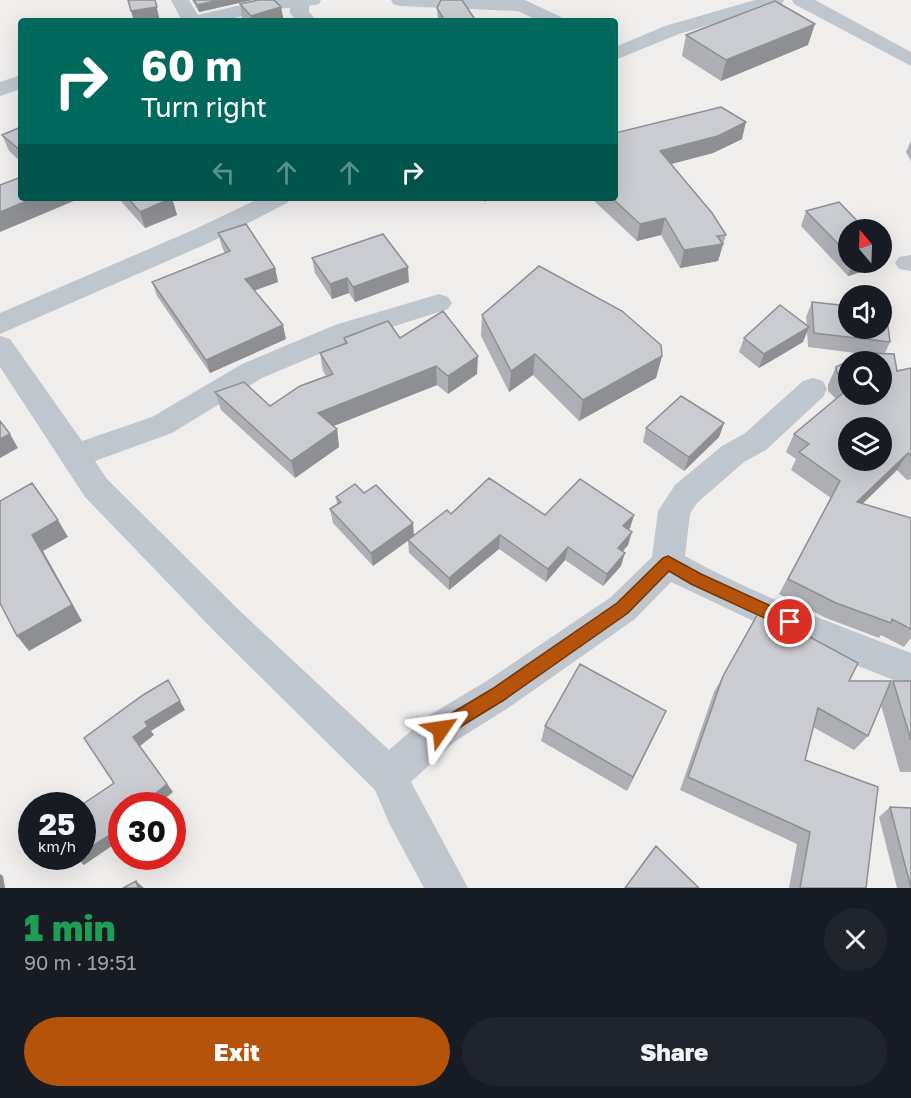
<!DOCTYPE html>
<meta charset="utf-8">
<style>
body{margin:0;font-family:"Golos Text",sans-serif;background:#20242c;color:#f1f3f6;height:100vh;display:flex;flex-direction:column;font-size:22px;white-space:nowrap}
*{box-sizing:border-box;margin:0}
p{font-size:20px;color:#9ea1a6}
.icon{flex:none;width:33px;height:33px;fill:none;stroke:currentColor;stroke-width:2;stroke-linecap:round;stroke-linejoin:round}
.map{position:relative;height:888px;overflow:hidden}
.drawer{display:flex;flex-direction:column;background:#171b24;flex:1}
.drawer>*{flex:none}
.top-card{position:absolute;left:18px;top:18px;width:600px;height:183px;border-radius:6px;box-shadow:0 6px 24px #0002;background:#00695c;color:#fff;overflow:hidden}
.needle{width:39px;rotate:341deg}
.buttons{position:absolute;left:838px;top:219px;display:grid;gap:12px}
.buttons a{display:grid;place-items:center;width:54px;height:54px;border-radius:50%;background:#171b24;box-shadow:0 6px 24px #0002;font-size:30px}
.speed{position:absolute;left:18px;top:792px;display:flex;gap:12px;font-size:30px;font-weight:700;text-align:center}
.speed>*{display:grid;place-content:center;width:78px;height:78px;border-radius:50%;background:#171b24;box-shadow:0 6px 24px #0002;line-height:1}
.speed small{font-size:15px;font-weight:400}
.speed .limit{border:9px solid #d22;background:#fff;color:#111}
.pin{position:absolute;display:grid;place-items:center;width:51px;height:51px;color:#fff;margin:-26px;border:3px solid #fff;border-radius:50%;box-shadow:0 2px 6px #0007}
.me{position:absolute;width:66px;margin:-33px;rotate:58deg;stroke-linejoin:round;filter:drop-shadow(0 0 4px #0008)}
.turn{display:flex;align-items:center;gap:21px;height:126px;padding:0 24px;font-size:27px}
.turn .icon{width:78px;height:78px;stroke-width:2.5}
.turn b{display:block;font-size:42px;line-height:51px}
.lanes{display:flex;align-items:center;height:57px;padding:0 24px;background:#0003;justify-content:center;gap:30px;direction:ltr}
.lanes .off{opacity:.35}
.round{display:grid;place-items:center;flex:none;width:63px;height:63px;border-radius:32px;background:#20242c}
.overview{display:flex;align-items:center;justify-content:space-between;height:102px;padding:0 24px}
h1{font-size:36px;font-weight:800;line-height:45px;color:#1e9e55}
.primary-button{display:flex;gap:12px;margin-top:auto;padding:12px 24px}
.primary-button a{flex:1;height:69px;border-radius:36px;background:#b45309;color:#fff;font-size:24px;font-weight:800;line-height:69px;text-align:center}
.primary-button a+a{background:#20242c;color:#f1f3f6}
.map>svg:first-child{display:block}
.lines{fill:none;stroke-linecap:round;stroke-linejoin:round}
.minor{fill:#bfc6ce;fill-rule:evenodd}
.wall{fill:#aeafb5;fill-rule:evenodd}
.shaded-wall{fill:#8d8f93}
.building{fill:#caccd2;stroke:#8d8f93;stroke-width:1.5;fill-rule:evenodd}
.route{fill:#b45309;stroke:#753606;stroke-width:1.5}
</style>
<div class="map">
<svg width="911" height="888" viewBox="0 0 911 888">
<rect width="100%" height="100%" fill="#f0eeed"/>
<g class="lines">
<path class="minor" d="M171 0H189L198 15 262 0H321L319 4 309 6V12L317 21H297L290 13V8L273 9 221 21H182Z
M391 0H525L561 17 564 21H539L518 11 400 6 393 4Z
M755 0H784L782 4 679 34 615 60V47L665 26Z
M792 0H815L911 52V66L794 4Z
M21 75V89L0 96V82Z
M260 198H291L287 203 211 242 0 334V313L193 230Z
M911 255V271L899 269 895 263 899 257Z
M439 294 448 297 452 303 448 309 355 339 262 378 172 433 95 461 107 479 242 613 389 750 428 716 485 682 611 597 652 557 658 511 675 485 722 446 744 434 803 381 813 378 823 381 827 389 823 397 766 450 744 462 697 503 690 514 685 556C757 596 835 624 911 653V687L796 641 671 582 635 619 511 706 454 742 411 782 468 888H424L390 825 375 790 218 635 85 497 0 367V336L10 339 82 441 152 417 242 364 335 325Z"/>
</g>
<path class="wall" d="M192 0H252L199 12Z
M240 4 284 21H245L242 18Z
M437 8 476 21H438Z
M686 35 808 45 721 81 682 56Z
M21 127V162L9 151 2 135Z
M615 133 742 139 713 153 671 164 726 235 718 261 680 268 661 235 637 241 591 198H615Z
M911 141V161L906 152Z
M118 198H172L177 215 145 228Z
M806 211 849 230V262H874L871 269 848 276 801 226Z
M218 233 275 268 278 282 254 290 286 339 210 373 157 296 152 282 225 253 222 247Z
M312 258 409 282 355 302 349 293 332 299 315 273Z
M812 302 890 342 885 353 897 371 911 368V479L907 480 897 470 862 504 911 518V638L904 647 881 635 879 638 826 618 779 594 831 498 791 470 796 459 786 452 794 434 836 399 828 391V385L836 367 863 354 808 347 807 332 803 342 759 368 739 352 744 338 807 325 806 317ZM849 362 882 394H849Z
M482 315 662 356 656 378 579 421 533 375 509 392 481 336Z
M344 338H400L477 374 448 394 437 385 333 426 337 429 339 447 295 478 221 410 215 392 270 406 326 376 323 371 320 353 344 344Z
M724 423 719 437 684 471 643 442 646 428Z
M364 493 414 535 451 514 545 515H634L630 528 628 530V545L623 551 621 566 603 586 565 560 546 582 499 549 449 590 409 553 408 541 373 566 333 523 330 509 337 504 336 497Z
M760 610 849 681 889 686 893 681H911V772H900L881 705 868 736 854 750 813 727 805 760 866 888H789L797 844 680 790 714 692Z
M666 711 627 791 541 741 545 726Z
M890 807 911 888H897L879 817Z"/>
<path class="shaded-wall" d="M155 0 160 21H134L131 11Z
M220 0H252L199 12 197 5Z
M281 7 284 21H251V16Z
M815 24 808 45 721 81 726 60Z
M746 122 742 139 713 153 656 168 660 151Z
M34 198H81L0 232V212Z
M172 198 177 215 145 228 140 212Z
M484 198H493L484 202Z
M665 218 661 235 637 241 640 224Z
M723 244 718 261 680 268 684 250Z
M853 262H874L871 269 848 276Z
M408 267 409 282 355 302 353 287Z
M275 268 278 282 248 293 245 279Z
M347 278 349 293 332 299 330 284Z
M283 325 286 339 210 373 206 360Z
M809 327 803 342 759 368 764 354Z
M535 354 533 375 509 392 511 371Z
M478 356 477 374 448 394V376Z
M662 356 656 378 579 421 583 400Z
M436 366 437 385 321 431 318 413Z
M724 423 719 437 684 471 689 457Z
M337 429 339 447 295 478 291 461Z
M10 434 18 448 0 458V439Z
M908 453 897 470 847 519 857 502Z
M634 515 630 528 620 539 623 526Z
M58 520 68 537 43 551 82 621 29 651 17 636 32 535Z
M413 523 414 536 373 566 371 553Z
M632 532 628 545 614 561 618 548Z
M500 535 499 549 449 590V578Z
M568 547 565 560 546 582 548 569Z
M625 553 621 566 603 586 607 574Z
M168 680 185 710 151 731 154 735 140 746 173 792 156 806H140L133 737 145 722Z
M666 711 659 726 627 791 633 777Z
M122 827V839L84 865 76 858 78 856H82V853Z
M0 874 3 876 5 888H0Z
M136 881 144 888H138Z"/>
<path class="building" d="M128 0H155L157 7 131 11Z
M194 0H220L197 5Z
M258 0H274L281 7 251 16 240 4Z
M441 0H462L476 21H445L437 8Z
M775 1 815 24 726 60 686 35Z
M721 107 746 122 718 136 660 151 712 213 726 235 717 236 723 244 684 250 665 218 640 224 612 198H615V133Z
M21 127V151L2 135Z
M21 177V198H34L0 212V185Z
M128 198H172L140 212Z
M839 202 866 230H849V255L806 211Z
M246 224 275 268 245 279 283 325 206 360 152 282 230 251 218 233Z
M383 234 408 267 353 287 347 278 330 284 312 258Z
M539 266 622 311 661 345 662 356 583 400 535 354 511 371 482 315Z
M812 302 849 306V328H882V310L886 311 890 342 814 333Z
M780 305 809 327 764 354 744 338Z
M443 311 478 356 448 376 436 366 318 413 337 429 291 461 215 392 244 382 270 406 300 386 333 374 320 353 347 343 344 338 388 321 400 338Z
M866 353 894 354 897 371 911 368V456L908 453 857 502 911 518V629L892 619 891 623 836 603 788 579 840 481 799 452 809 444 794 434 849 388V394H882V362H849V384L837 373 836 367ZM849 428H882V460H849Z
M681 396 724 423 689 457 646 428Z
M0 421 10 434 0 439Z
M489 478 545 515 580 479 634 515 623 526 632 532 618 548 625 553 607 574 568 547 548 569 500 535 449 578 408 540 447 510 451 514Z
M32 483 58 520 32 535 72 605 17 636 0 603V501Z
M355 484 364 493 376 485 413 523 371 553 330 509 341 502 336 497Z
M760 610 858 663 849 681H891L868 736 818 708 805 760 878 787 866 888H800L810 832 688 777 723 676Z
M580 664 666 711 633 777 545 726Z
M168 680 180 701 145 722 148 726 133 737 167 784 140 806H122V827L82 853V806H80L114 783 84 738 143 695Z
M893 681H911V740Z
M890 807 911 808V888Z
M656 846 699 888H625Z
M136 881 138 888H123Z"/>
<path class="route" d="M668 556 701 574 795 617 797 622 795 627 790 629 784 627 691 584 669 571 628 613 504 700 447 735 441 737 435 735 433 729 435 723 492 689 617 603 663 558Z"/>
</svg>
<div class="buttons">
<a><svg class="needle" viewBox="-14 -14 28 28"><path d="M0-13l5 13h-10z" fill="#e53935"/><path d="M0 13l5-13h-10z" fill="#9ea1a6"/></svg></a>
<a><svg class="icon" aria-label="sound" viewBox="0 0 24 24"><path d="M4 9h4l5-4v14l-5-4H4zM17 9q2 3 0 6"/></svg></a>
<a><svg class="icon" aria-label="search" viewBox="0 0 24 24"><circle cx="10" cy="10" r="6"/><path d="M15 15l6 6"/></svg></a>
<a><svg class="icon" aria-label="layers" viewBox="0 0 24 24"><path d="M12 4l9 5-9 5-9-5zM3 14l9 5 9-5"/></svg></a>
</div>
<div class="speed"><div>25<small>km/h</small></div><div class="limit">30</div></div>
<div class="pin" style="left:790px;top:622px;background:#d93025"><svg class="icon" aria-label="arrive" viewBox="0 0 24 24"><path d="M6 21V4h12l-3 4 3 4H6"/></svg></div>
<svg class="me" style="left:441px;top:729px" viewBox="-20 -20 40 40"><path d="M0-17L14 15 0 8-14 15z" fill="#b45309" stroke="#fff" stroke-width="4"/></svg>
<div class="top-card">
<div class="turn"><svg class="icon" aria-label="right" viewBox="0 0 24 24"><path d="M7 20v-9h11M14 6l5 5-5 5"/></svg><div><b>60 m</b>Turn right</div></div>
<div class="lanes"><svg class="icon off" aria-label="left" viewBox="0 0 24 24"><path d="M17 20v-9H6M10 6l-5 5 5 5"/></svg><svg class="icon off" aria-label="ahead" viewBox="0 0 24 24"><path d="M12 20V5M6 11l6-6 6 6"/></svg><svg class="icon off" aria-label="ahead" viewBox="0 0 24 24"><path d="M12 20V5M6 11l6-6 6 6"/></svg><svg class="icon" aria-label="right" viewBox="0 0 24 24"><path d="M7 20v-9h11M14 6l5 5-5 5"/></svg></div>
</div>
</div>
<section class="drawer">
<div class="overview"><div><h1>1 min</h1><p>90 m · 19:51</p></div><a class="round"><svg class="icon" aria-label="close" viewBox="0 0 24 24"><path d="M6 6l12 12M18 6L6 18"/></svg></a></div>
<div class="primary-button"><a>Exit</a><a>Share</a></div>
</section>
